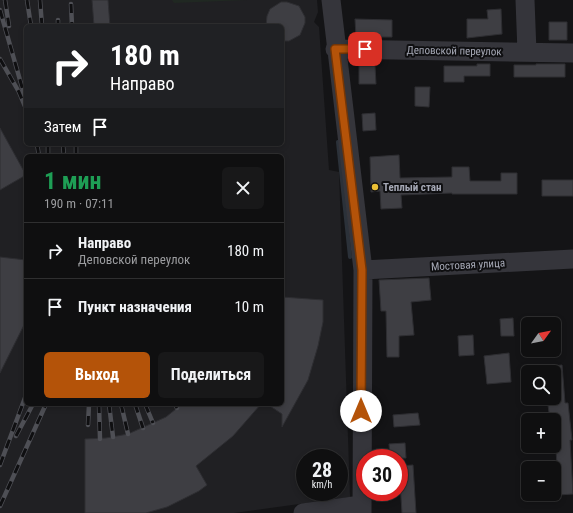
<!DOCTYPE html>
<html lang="ru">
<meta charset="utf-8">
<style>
body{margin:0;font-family:"Roboto Condensed",sans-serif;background:#181819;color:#f1f3f6;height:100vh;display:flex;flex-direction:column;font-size:15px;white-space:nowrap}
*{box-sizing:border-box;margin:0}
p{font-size:13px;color:#9b9c9f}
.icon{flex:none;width:22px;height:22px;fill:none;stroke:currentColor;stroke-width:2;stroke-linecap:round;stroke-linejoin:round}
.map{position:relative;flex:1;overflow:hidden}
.side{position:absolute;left:24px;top:154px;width:260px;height:252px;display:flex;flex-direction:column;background:#0f0f10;border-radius:6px;box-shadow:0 2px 6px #0003,0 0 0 1px #2f2f30}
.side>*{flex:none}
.guide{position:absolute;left:24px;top:24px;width:260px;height:122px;border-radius:6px;box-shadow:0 2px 6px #0003,0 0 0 1px #2f2f30;background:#202124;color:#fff;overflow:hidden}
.needle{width:26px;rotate:57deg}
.buttons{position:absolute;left:521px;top:317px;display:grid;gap:8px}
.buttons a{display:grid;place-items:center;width:40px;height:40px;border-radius:6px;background:#0f0f10;box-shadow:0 2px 6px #0003,0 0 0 1px #2f2f30;font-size:20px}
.speed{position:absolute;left:296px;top:449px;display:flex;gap:8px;font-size:20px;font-weight:700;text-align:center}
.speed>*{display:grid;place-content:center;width:52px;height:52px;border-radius:50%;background:#0f0f10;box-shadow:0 2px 6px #0003,0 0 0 1px #2f2f30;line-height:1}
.speed small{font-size:10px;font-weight:400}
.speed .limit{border:6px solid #d22;background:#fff;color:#111}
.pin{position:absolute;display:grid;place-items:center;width:34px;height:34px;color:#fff;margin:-17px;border-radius:8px;box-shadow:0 2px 6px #0006}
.me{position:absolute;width:44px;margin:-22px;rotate:0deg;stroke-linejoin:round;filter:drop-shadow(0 0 3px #0008)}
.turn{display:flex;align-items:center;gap:14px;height:84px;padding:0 20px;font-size:18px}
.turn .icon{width:52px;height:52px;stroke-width:2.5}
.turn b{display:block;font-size:28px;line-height:34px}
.then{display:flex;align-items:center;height:38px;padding:0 20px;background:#0003;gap:8px;font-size:15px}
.round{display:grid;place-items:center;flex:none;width:42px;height:42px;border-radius:6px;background:#181819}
.overview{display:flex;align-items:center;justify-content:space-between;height:68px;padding:0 20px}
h1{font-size:24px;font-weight:700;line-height:30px;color:#1e9e55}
.cta{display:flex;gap:8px;margin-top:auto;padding:8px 20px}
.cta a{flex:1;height:46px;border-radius:6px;background:#b45309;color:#fff;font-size:16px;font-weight:700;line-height:46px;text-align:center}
.cta a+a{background:#181819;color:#f1f3f6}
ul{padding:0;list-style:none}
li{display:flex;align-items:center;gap:12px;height:56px;padding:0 20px;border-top:1px solid #2f2f30}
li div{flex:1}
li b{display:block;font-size:15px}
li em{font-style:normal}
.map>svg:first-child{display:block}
.built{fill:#202023;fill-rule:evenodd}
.green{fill:#202822}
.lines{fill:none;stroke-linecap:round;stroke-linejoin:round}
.stream{stroke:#2b3139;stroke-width:4}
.building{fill:#3e3e43;stroke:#2e2e32}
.minor{stroke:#35353b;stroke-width:19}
.rail-casing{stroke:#4e4f55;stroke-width:4.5}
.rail{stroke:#0f0f11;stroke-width:3;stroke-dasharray:9;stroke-linecap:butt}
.route-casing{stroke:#753606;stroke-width:10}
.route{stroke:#b45309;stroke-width:7}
.poi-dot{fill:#ecc035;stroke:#0f0f11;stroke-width:1.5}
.labels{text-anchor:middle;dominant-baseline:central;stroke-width:4;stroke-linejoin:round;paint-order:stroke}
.street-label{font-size:11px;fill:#a6a9b6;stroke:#0f0f11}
.poi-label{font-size:11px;font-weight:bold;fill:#a6a9b6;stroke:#0f0f11;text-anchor:start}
</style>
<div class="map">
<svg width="573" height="513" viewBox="0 0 573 513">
<rect width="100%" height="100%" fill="#141416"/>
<path class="built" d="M0 0H317L318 12 314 22 319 27 329 170 339 172 350 497 234 513H0ZM26 26H282V144H26ZM26 156H282V404H26ZM305 458H339V492H305Z"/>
<path class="green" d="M172 0H247L174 3Z"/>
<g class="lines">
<path class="stream" d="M338 142 350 257"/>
</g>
<path class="building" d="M92 0H108L110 26H94Z
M281 2H287L299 6 305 17V23L300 35 289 41H282V26H266L267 16 270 9Z
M501 9 502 34 467 38V19H488L487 10Z
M355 19 392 20V37H356Z
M549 22H567V40H549Z
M477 64H490V76H464V82H444V66H477Z
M536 64H565V77H514V65H536Z
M359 66H375L376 84H359Z
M415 87H430L429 107 415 106Z
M375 113 376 130 363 131 362 114Z
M0 128 26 175 0 190Z
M399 155 400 178 452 177V167H469L470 181H501V173H517V194H452V193L401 195 402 208 381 209 380 191 371 192 370 157Z
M542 180H573V196H542Z
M0 257 26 260V321L0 373Z
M429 278 431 300 411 302 414 335 399 336V357H387L386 311H381L379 280Z
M282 297 323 300V322L318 346 308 380 282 427V414L267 404H282Z
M513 318 514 336H501L500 319Z
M473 335 474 355 459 356 458 336Z
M509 353 511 382 487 384 484 356Z
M562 365 565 403H568L572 440H570L573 494 559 495 554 420H550L548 405 554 404V366Z
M182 404H261L233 436 196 466 207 485 199 491 167 507 146 513H85V439L106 438 128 434 166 417Z
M418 413 420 425 394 427 393 415Z
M405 443 406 458H390L389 444Z
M413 465 416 513H402L399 466Z"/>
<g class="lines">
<path class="minor" d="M331 0 363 270 362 513
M525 0 527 52
M335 49 573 53
M363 270 573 259
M303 513 361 505"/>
<g class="rail-casing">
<path id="rail" d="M5 0 9 26
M27 0 31 26
M40 0 42 26
M71 4 72 26
M0 10 26 101
M58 20V26
M0 59 19 92 26 109
M37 144 39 156
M48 144V156
M63 144 64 156
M76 144V156
M99 404 100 439
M109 404 113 437
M121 404 128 434
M135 404 143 428
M145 404 153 423
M175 404 177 408
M88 425 89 404
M16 436 33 404
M0 465 26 395
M0 506 46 404"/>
</g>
<use href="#rail" class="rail"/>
</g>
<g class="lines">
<g class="route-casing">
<path id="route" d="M361 411 362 270 335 49H365"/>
</g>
<use href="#route" class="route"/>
</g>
<circle class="poi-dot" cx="375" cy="187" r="4"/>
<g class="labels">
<g class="street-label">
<text transform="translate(454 51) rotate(1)">Деповской переулок</text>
<text transform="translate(468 265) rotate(-3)">Мостовая улица</text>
</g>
<g class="poi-label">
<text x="383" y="187">Теплый стан</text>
</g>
</g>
</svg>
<div class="buttons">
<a><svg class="needle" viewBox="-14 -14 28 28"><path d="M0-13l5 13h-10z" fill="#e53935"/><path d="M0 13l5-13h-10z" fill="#9b9c9f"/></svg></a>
<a><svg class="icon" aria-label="search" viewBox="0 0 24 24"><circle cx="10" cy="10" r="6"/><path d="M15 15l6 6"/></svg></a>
<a>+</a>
<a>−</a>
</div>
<div class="speed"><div>28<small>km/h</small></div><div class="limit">30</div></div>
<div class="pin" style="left:365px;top:49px;background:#d93025"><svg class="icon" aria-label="arrive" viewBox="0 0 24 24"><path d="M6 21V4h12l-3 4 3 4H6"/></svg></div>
<svg class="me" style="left:361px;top:411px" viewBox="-20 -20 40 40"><circle r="19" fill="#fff"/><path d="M0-13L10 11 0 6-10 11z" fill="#b45309"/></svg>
<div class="guide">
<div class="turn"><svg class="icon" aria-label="right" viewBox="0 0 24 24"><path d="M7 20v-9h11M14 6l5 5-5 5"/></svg><div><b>180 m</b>Направо</div></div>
<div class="then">Затем<svg class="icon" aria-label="arrive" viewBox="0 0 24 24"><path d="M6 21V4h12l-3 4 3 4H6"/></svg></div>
</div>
<section class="side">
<div class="overview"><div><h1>1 мин</h1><p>190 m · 07:11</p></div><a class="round"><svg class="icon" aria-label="close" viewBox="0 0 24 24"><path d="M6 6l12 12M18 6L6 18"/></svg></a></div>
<ul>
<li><svg class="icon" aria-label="right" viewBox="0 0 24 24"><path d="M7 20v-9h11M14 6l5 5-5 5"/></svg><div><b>Направо</b><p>Деповской переулок</p></div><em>180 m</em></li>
<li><svg class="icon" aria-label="arrive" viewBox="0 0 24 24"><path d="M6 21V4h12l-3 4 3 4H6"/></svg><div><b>Пункт назначения</b></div><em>10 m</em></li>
</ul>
<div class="cta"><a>Выход</a><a>Поделиться</a></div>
</section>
</div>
